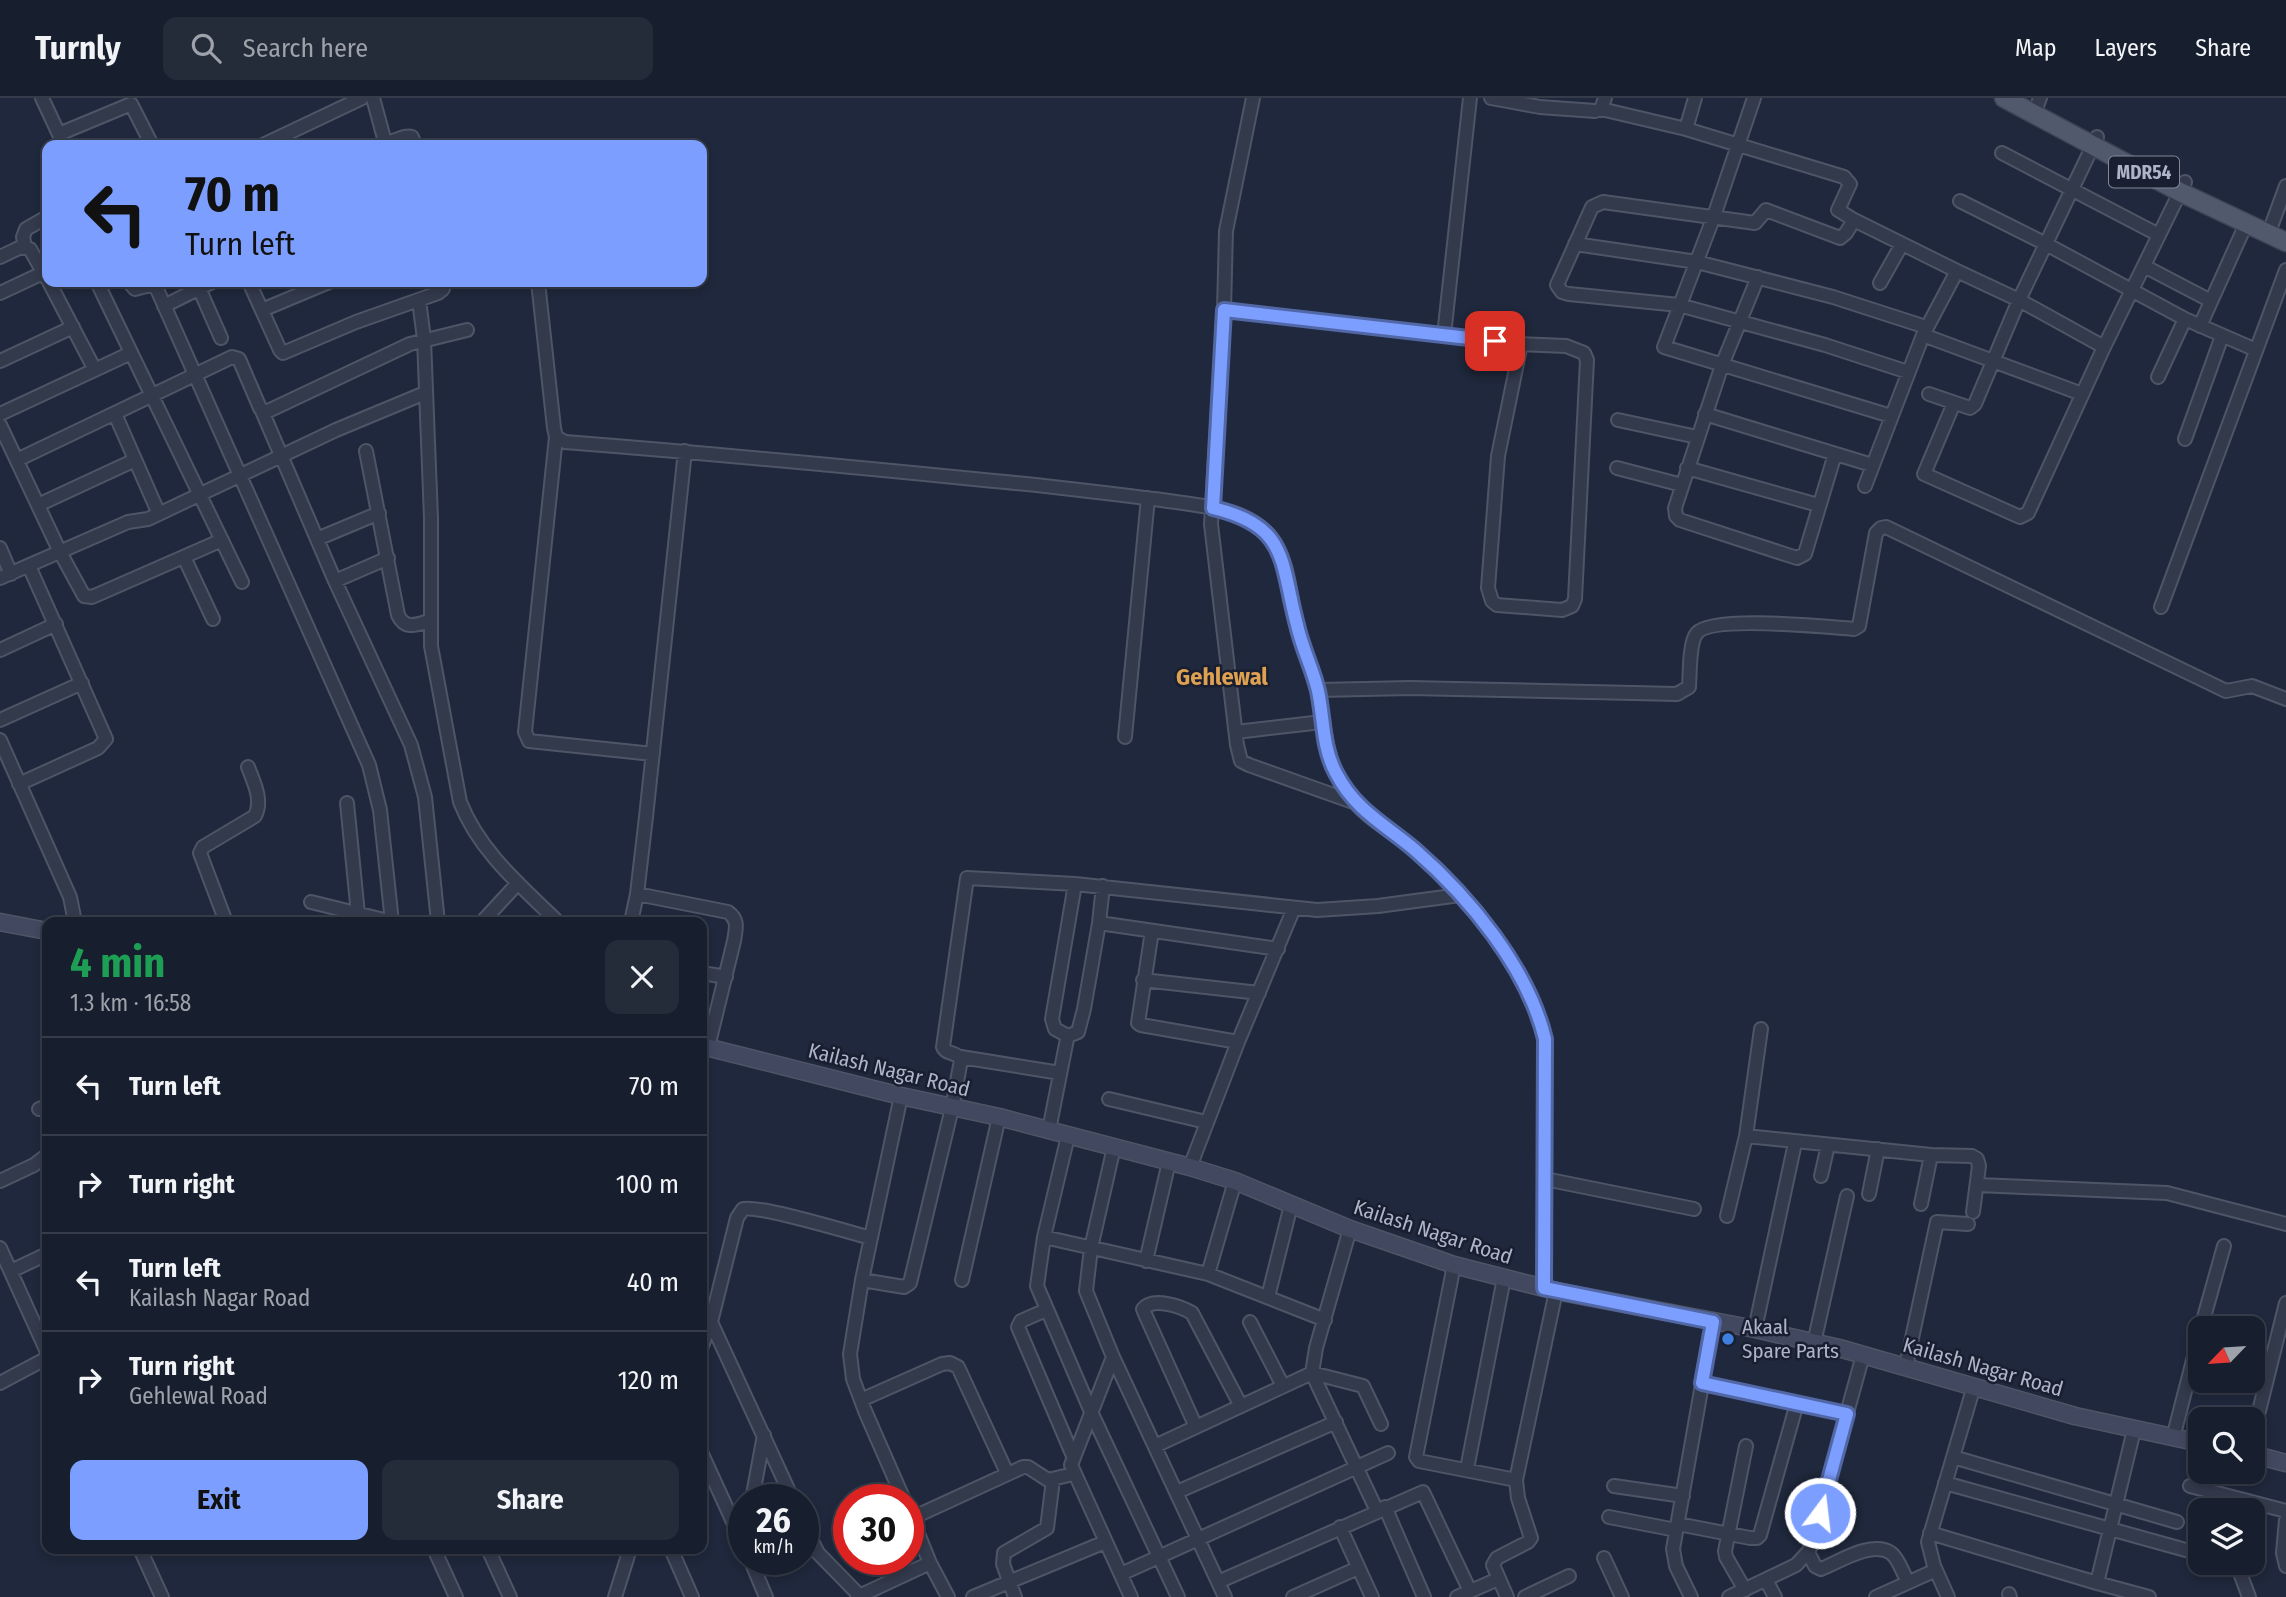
<!DOCTYPE html>
<meta charset="utf-8">
<style>
body{margin:0;font-family:"Fira Sans Condensed",sans-serif;background:#242b39;color:#f1f3f6;height:100vh;display:flex;flex-direction:column;font-size:26px;white-space:nowrap}
*{box-sizing:border-box;margin:0}
p{font-size:23px;color:#9ea2aa}
.icon{flex:none;width:38px;height:38px;fill:none;stroke:currentColor;stroke-width:2;stroke-linecap:round;stroke-linejoin:round}
.map{position:relative;flex:1;overflow:hidden}
.panel{position:absolute;left:42px;top:819px;width:665px;height:637px;display:flex;flex-direction:column;background:#171e2d;border-radius:14px;box-shadow:0 4px 10px #0003,0 0 0 2px #363c49}
.panel>*{flex:none}
.hud{position:absolute;left:42px;top:42px;width:665px;height:147px;border-radius:14px;box-shadow:0 4px 10px #0003,0 0 0 2px #363c49;background:#7c9eff;color:#111;overflow:hidden}
.needle{width:46px;rotate:245deg}
.tools{position:absolute;left:2188px;top:1218px;display:grid;gap:14px}
.tools a{display:grid;place-items:center;width:77px;height:77px;border-radius:14px;background:#171e2d;box-shadow:0 4px 10px #0003,0 0 0 2px #363c49;font-size:35px}
.speed{position:absolute;left:728px;top:1386px;display:flex;gap:14px;font-size:35px;font-weight:700;text-align:center}
.speed>*{display:grid;place-content:center;width:91px;height:91px;border-radius:50%;background:#171e2d;box-shadow:0 4px 10px #0003,0 0 0 2px #363c49;line-height:1}
.speed small{font-size:18px;font-weight:400}
.speed .limit{border:10px solid #d22;background:#fff;color:#111}
.pin{position:absolute;display:grid;place-items:center;width:60px;height:60px;color:#fff;margin:-30px;border-radius:14px;box-shadow:0 4px 10px #0006}
.me{position:absolute;width:77px;margin:-38px;rotate:15deg;stroke-linejoin:round;filter:drop-shadow(0 0 5px #0008)}
.turn{display:flex;align-items:center;gap:24px;height:147px;padding:0 28px;font-size:32px}
.turn .icon{width:91px;height:91px;stroke-width:2.5}
.turn b{display:block;font-size:49px;line-height:60px}
.round{display:grid;place-items:center;flex:none;width:74px;height:74px;border-radius:14px;background:#242b39}
.head{display:flex;align-items:center;justify-content:space-between;height:119px;padding:0 28px}
h1{font-size:42px;font-weight:700;line-height:52px;color:#1e9e55}
.button{display:flex;gap:14px;margin-top:auto;padding:14px 28px}
.button a{flex:1;height:80px;border-radius:14px;background:#7c9eff;color:#111;font-size:28px;font-weight:700;line-height:80px;text-align:center}
.button a+a{background:#242b39;color:#f1f3f6}
ul{padding:0;list-style:none}
li{display:flex;align-items:center;gap:21px;height:98px;padding:0 28px;border-top:2px solid #363c49}
li div{flex:1}
li b{display:block;font-size:26px}
li em{font-style:normal}
header{display:flex;align-items:center;gap:42px;box-sizing:border-box;height:98px;padding:0 35px;background:#171e2d;border-bottom:2px solid #363c49}
header strong{font-size:33px}
nav{display:flex;gap:38px;margin-inline-start:auto;font-size:24px}
.search{width:490px;height:63px;background:#242b39;display:flex;align-items:center;gap:18px;box-sizing:border-box;padding:0 24px;border-radius:14px;color:#9ea2aa;font-size:26px}
.map>svg:first-child{display:block}
.lines{fill:none;stroke-linecap:round;stroke-linejoin:round}
.street-casing{stroke:#4e5566;stroke-width:16}
.secondary-casing{stroke:#4e5566;stroke-width:19}
.primary-casing{stroke:#3c4355;stroke-width:21}
.street{stroke:#333a4c;stroke-width:12}
.secondary{stroke:#41485f;stroke-width:16}
.primary{stroke:#51596c;stroke-width:18}
.route-casing{stroke:#5167a6;stroke-width:18}
.route{stroke:#7c9eff;stroke-width:12}
.shop-dot{fill:#3f7fe0;stroke:#191f30;stroke-width:2.5}
.labels{text-anchor:middle;dominant-baseline:central;stroke-width:5;stroke-linejoin:round;paint-order:stroke}
.shield{fill:#191f30;stroke:#81889a;stroke-width:2}
.shield-label{font-size:19px;font-weight:bold;fill:#aeb5c8}
.street-label{font-size:21px;fill:#aeb5c8;stroke:#191f30}
.poi-label{font-size:21px;fill:#aeb5c8;stroke:#191f30;text-anchor:start}
.quarter-label{font-size:24px;font-weight:bold;fill:#dea152;stroke:#191f30}
</style>
<header>
<strong>Turnly</strong>
<div class="search"><svg class="icon" aria-label="search" viewBox="0 0 24 24"><circle cx="10" cy="10" r="6"/><path d="M15 15l6 6"/></svg>Search here</div>
<nav><a>Map</a><a>Layers</a><a>Share</a></nav>
</header>
<div class="map">
<svg width="2286" height="1499" viewBox="0 0 2286 1499">
<rect width="100%" height="100%" fill="#1f283c"/>
<g class="lines">
<g class="street-casing">
<path id="street" d="M42 0 64 47
M373 0 385 44C395 45 403 36 412 39L415 47
M1253 0 1226 133 1224 212 1211 426 1237 647 1241 663 1249 667 1353 704
M1491 0 1540 9 1595 13 1601 11 1605 0
M1754 0 1714 118 1664 249 1891 318
M2037 8 2040 0
M1601 11 1686 31 1844 79 1850 86 1838 112 1854 122
M1686 31 1695 0
M59 36 131 6 152 47
M263 47 362 0
M2002 55 2159 137
M1960 103 2046 146 2185 221 2256 252
M2272 126 2286 88
M1575 146 1697 164 1833 199 1926 229
M25 149 23 139 26 131 47 119
M0 159 21 149 30 151 47 181
M2144 168 2211 203
M1758 179 1722 267 1675 410 1676 418 1680 422 1797 460 1805 456 1835 356
M49 184 95 272
M97 184 242 484
M129 184 135 191 150 187 156 189 369 667 380 712 392 824
M249 184 280 252 283 255 356 224 438 195 443 191V184
M538 184 554 330 556 339 565 344C705 355 844 368 984 382 1041 387 1097 394 1154 401 1180 405 1206 407 1231 414 1245 418 1261 427 1270 438 1289 461 1290 498 1296 526 1302 549 1314 571 1318 594 1326 634 1324 659 1347 694 1362 718 1390 732 1412 749 1466 794 1528 872 1545 941L1544 1190
M1880 185 1902 146
M199 190 221 240
M0 195 47 173
M419 202 424 241 431 420V548L460 704C480 754 520 787 558 824
M164 208 212 184
M262 212 329 184
M1224 212 1521 246 1498 358 1488 490 1492 503 1497 507 1562 512 1572 508 1575 501 1587 262 1584 255 1566 248 1521 246
M2200 228 2246 126
M1444 237 1470 0
M1923 237 2082 296
M0 263 73 229
M1908 274 1825 247 1679 207 1569 196 1562 194 1557 187 1592 109 1603 104 1755 125 1766 112 1840 140 1846 135 1854 122 1957 173
M2158 279 2185 221
M1929 296 1970 310 1975 306 2019 202 2097 39
M1954 305 1924 376 2020 419 2028 415 2104 249 2185 84
M262 313 335 483 411 647 425 699 438 824
M0 316 131 255
M115 316 159 416
M1705 316 1872 367
M1618 322 1697 339
M0 327 60 454 84 498 92 499 222 442
M556 339 525 634 529 643 653 656
M2185 341 2222 238
M366 353 398 517C405 532 416 527 429 523
M17 362 232 259 239 261 260 310 266 314 410 246 467 232
M1617 370 1682 387
M1687 370 1818 407
M1865 388 1923 237 1957 173 2019 202 2104 249
M38 407 135 362
M317 441 379 415
M0 450 11 476
M184 459 213 521
M0 480 128 424 148 421 336 332 425 295
M335 483 388 460
M2161 509 2286 172
M0 552 56 526
M1318 592 1410 590 1677 596 1689 589C1690 576 1689 544 1697 535 1712 517 1827 529 1854 531L1859 528 1876 435 1881 430 1886 429 2226 593 2252 588 2286 601
M0 622 82 585
M1236 634 1322 624
M1125 639 1148 400
M0 642 70 799 75 824
M19 686 98 650 106 641 29 468
M347 705 358 816
M637 796 728 814C739 822 736 830 734 843L708 949
M311 804 392 824
M226 824 200 755 203 749 255 718C263 702 254 685 248 669
M482 824 518 785
M631 824 637 796 646 719 685 353
M1099 825 1278 851
M1152 833 1138 925 1141 927 1238 944
M702 875 726 879
M1143 882 1259 895
M1068 938 1055 931 1052 921 1075 786
M961 959 1060 975
M901 998 862 1182 850 1256 853 1281 865 1313 904 1402
M1109 1001 1206 1024
M39 1011 47 1008
M1049 1032 1067 941 1068 938 1078 934 1084 911 1099 825 1103 788
M1068 1038 1044 1139 1037 1188 1092 1316 1178 1499
M1746 1038 1931 1057 1972 1058 1977 1061 1979 1068 1973 1114
M1114 1049 1091 1150 1086 1193 1113 1259 1225 1499
M1190 1069 1238 944 1294 810
M1821 1078 1828 1047
M1545 1081 1694 1111
M0 1083 34 1067 47 1057
M1978 1087 2167 1095 2286 1126
M1869 1096 1878 1051
M1921 1106 1931 1057
M1727 1118 1746 1038 1761 931
M1350 1131 1316 1250 1312 1275 1377 1413
M1044 1139 1208 1176 1325 1222
M0 1150 47 1254
M1146 1163 1169 1064
M1454 1167 1416 1359 1419 1363 1516 1382
M11 1173 47 1156
M1208 1176 1235 1083
M862 1182 904 1189 910 1185 952 1010 961 962C957 953 946 957 943 949L967 780 1075 786 1317 812 1378 808 1460 797
M962 1182 999 1019
M1268 1199 1291 1107
M1046 1212 1021 1223 1018 1229 1073 1358
M711 1224 793 1402
M1250 1224 1283 1288
M2201 1230 2224 1148
M1755 1231 1795 1045
M1814 1245 1847 1098
M702 1248 711 1224 737 1120 743 1111C760 1107 848 1134 871 1140
M1113 1259 1071 1367 1131 1499
M1906 1268 1937 1124 1968 1126
M0 1285 47 1260
M1702 1285 1847 1316
M861 1302 942 1266 950 1265 958 1269 1007 1375
M1196 1329 1145 1216 1143 1211C1153 1199 1180 1208 1192 1215L1241 1308
M2173 1340 2200 1235
M2252 1341 2286 1205
M1155 1348 1312 1275 1363 1288 1381 1326
M702 1356 744 1448
M1953 1359 2177 1424
M1467 1371 1504 1180
M1945 1385 2200 1456
M1614 1388 1683 1398
M2190 1388 2286 1413
M1177 1394 1336 1324
M752 1402 764 1337
M1385 1409 1424 1499
M908 1411 930 1465 948 1499
M1609 1419 1676 1432
M912 1420 1023 1369H1028L1048 1382 1073 1376
M2286 1422 2283 1455 2286 1468
M803 1425 818 1455 860 1498
M1678 1426 1750 1440H1757L1760 1437 1797 1305
M1340 1429 1372 1499
M1930 1435 2097 1485 2134 1332
M140 1451 162 1499
M434 1451 456 1499
M488 1451 510 1499
M671 1451 692 1499
M1808 1454 1815 1468 1821 1471C1839 1464 1872 1442 1891 1455 1899 1461 1903 1476 1908 1484
M1604 1460 1622 1499
M750 1461 766 1499
M2229 1465 2239 1472 2249 1499
M1121 1476 1388 1355
M1766 1482 1775 1499
M1218 1484 1423 1394 1470 1493
M2097 1485 2149 1499
M1745 1492 1726 1459 1725 1453 1746 1348
M2009 1496 2010 1499
M615 1499 630 1451
M857 1499 930 1465
M973 1499 1105 1444
M1015 1499 1003 1466 1004 1455 1047 1430 1053 1382
M1293 1499 1358 1470
M1457 1499 1498 1481
M1507 1499 1493 1467 1497 1460 1528 1444 1531 1440 1518 1400 1516 1382 1556 1193
M1525 1499 1569 1478
M1691 1499 1676 1468 1673 1451 1713 1224
M1729 1499 1796 1467 1809 1453 1863 1257
M1876 1499 1936 1472
M1948 1499 1934 1468 1928 1444 1974 1288"/>
</g>
<g class="secondary-casing">
<path id="secondary" d="M0 824 47 833
M702 948 901 998 999 1019 1190 1069 1235 1083 1350 1131 1454 1167 1556 1193 1755 1231 1839 1250 2075 1318 2200 1345
M2252 1356 2286 1365"/>
</g>
<g class="primary-casing">
<path id="primary" d="M2004 0 2180 94 2286 144"/>
</g>
<use href="#street" class="street"/>
<use href="#secondary" class="secondary"/>
<use href="#primary" class="primary"/>
</g>
<g class="lines">
<g class="route-casing">
<path id="route" d="M1495 243 1224 212 1213 410C1289 428 1280 463 1297 527 1302 550 1313 571 1318 593 1324 621 1322 649 1336 675 1355 712 1384 726 1415 752 1469 799 1528 870 1545 941L1544 1190 1713 1224 1702 1285 1847 1316 1820 1415"/>
</g>
<use href="#route" class="route"/>
</g>
<circle class="shop-dot" cx="1728" cy="1241" r="7"/>
<g class="labels">
<rect class="shield" x="2109" y="58.5" width="70" height="31" rx="5"/>
<g class="shield-label">
<text x="2144" y="74">MDR54</text>
</g>
<g class="street-label">
<text transform="translate(889 972) rotate(14)">Kailash Nagar Road</text>
<text transform="translate(1433 1134) rotate(18)">Kailash Nagar Road</text>
<text transform="translate(1983 1269) rotate(16)">Kailash Nagar Road</text>
</g>
<g class="poi-label">
<text x="1742" y="1229">Akaal<tspan x="1742" dy="24">Spare Parts</tspan></text>
</g>
<g class="quarter-label">
<text x="1222" y="579">Gehlewal</text>
</g>
</g>
</svg>
<div class="tools">
<a><svg class="needle" viewBox="-14 -14 28 28"><path d="M0-13l5 13h-10z" fill="#e53935"/><path d="M0 13l5-13h-10z" fill="#9ea2aa"/></svg></a>
<a><svg class="icon" aria-label="search" viewBox="0 0 24 24"><circle cx="10" cy="10" r="6"/><path d="M15 15l6 6"/></svg></a>
<a><svg class="icon" aria-label="layers" viewBox="0 0 24 24"><path d="M12 4l9 5-9 5-9-5zM3 14l9 5 9-5"/></svg></a>
</div>
<div class="speed"><div>26<small>km/h</small></div><div class="limit">30</div></div>
<div class="pin" style="left:1495px;top:243px;background:#d93025"><svg class="icon" aria-label="arrive" viewBox="0 0 24 24"><path d="M6 21V4h12l-3 4 3 4H6"/></svg></div>
<svg class="me" style="left:1820px;top:1415px" viewBox="-20 -20 40 40"><circle r="17" fill="#7c9eff" stroke="#fff" stroke-width="3"/><path d="M0-11L8 9 0 5-8 9z" fill="#fff"/></svg>
<div class="hud">
<div class="turn"><svg class="icon" aria-label="left" viewBox="0 0 24 24"><path d="M17 20v-9H6M10 6l-5 5 5 5"/></svg><div><b>70 m</b>Turn left</div></div>
</div>
<section class="panel">
<div class="head"><div><h1>4 min</h1><p>1.3 km · 16:58</p></div><a class="round"><svg class="icon" aria-label="close" viewBox="0 0 24 24"><path d="M6 6l12 12M18 6L6 18"/></svg></a></div>
<ul>
<li><svg class="icon" aria-label="left" viewBox="0 0 24 24"><path d="M17 20v-9H6M10 6l-5 5 5 5"/></svg><div><b>Turn left</b></div><em>70 m</em></li>
<li><svg class="icon" aria-label="right" viewBox="0 0 24 24"><path d="M7 20v-9h11M14 6l5 5-5 5"/></svg><div><b>Turn right</b></div><em>100 m</em></li>
<li><svg class="icon" aria-label="left" viewBox="0 0 24 24"><path d="M17 20v-9H6M10 6l-5 5 5 5"/></svg><div><b>Turn left</b><p>Kailash Nagar Road</p></div><em>40 m</em></li>
<li><svg class="icon" aria-label="right" viewBox="0 0 24 24"><path d="M7 20v-9h11M14 6l5 5-5 5"/></svg><div><b>Turn right</b><p>Gehlewal Road</p></div><em>120 m</em></li>
</ul>
<div class="button"><a>Exit</a><a>Share</a></div>
</section>
</div>
